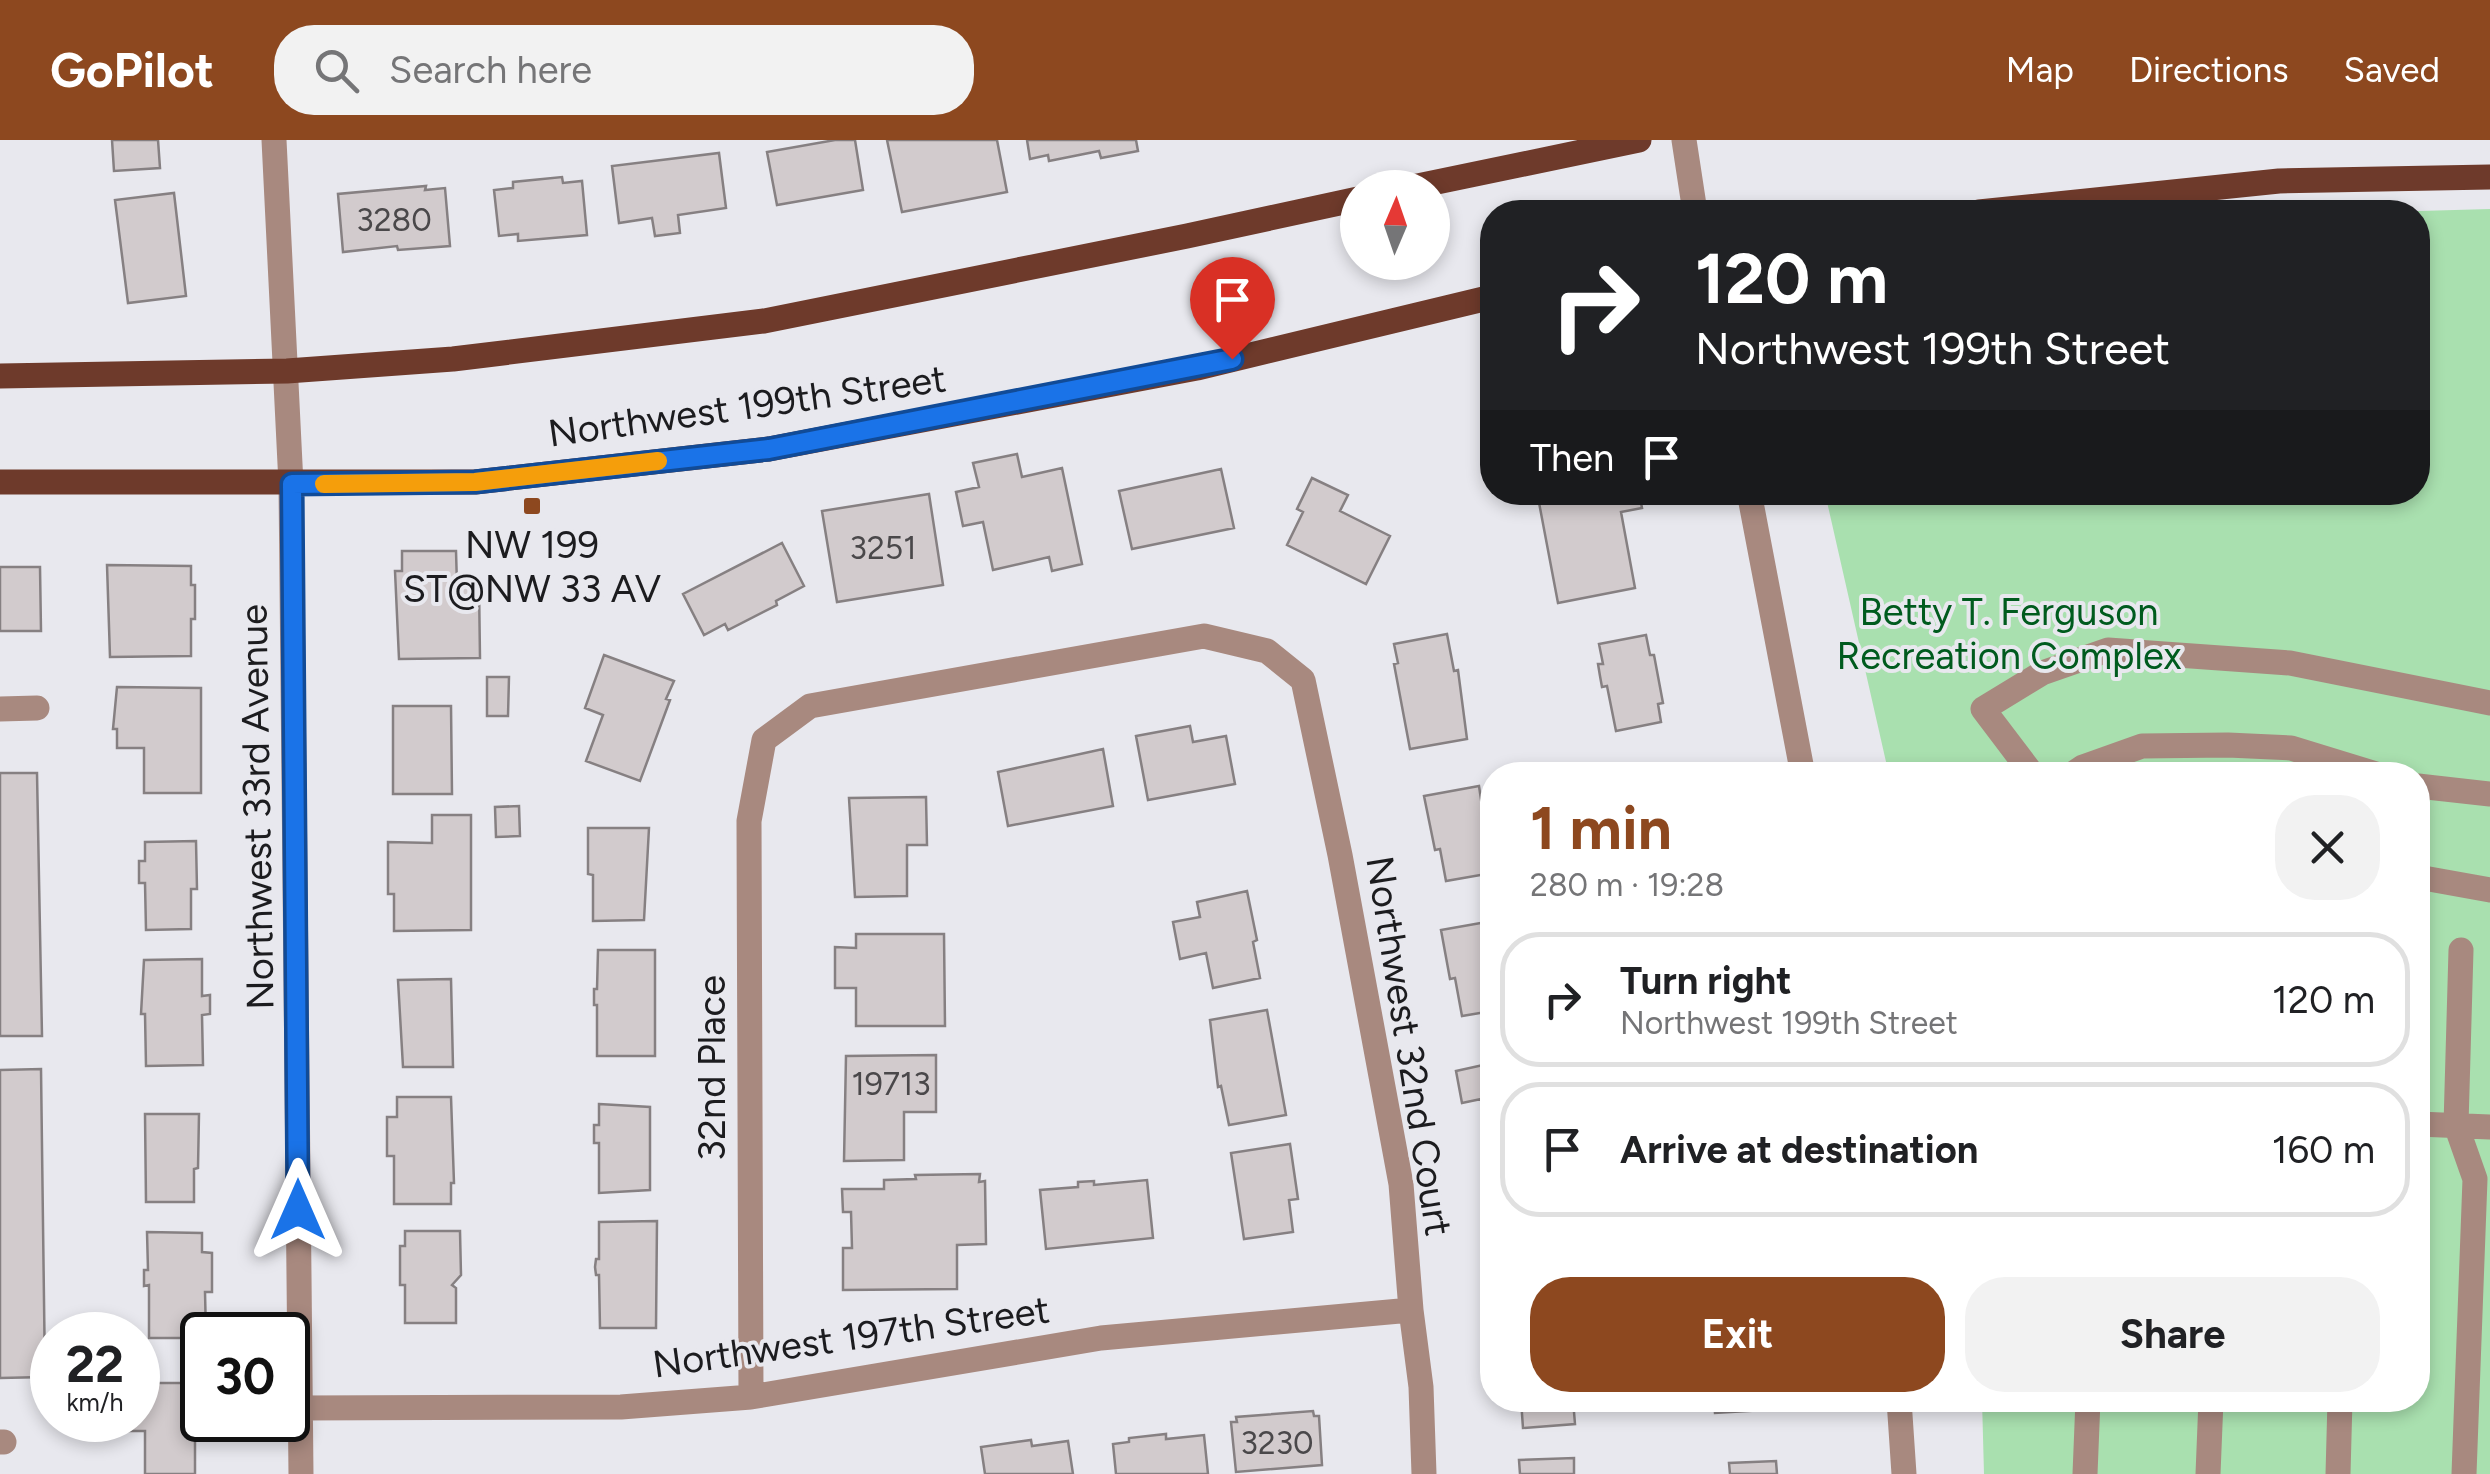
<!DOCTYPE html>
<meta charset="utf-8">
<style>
body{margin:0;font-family:Figtree,sans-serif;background:#f2f2f2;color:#202124;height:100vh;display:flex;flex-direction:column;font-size:38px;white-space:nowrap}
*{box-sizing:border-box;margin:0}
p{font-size:32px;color:#757577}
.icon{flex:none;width:55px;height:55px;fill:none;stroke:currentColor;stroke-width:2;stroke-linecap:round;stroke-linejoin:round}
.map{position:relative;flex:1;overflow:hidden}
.panel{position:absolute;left:1480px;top:622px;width:950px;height:650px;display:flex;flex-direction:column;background:#fff;border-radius:40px;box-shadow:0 5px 15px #0003}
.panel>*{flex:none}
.top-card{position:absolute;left:1480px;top:60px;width:950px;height:305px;border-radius:40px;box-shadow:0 5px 15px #0003;background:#202124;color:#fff;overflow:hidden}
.needle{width:65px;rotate:2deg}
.buttons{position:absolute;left:1340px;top:30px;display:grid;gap:20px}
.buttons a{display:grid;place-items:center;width:110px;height:110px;border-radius:50%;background:#fff;box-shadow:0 5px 15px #0003;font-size:50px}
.speed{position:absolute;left:30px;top:1172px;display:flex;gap:20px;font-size:50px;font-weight:700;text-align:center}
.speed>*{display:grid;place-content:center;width:130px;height:130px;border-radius:50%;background:#fff;box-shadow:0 5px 15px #0003;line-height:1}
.speed small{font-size:25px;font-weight:400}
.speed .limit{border:5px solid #111;border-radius:15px;background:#fff;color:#111}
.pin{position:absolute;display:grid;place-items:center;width:85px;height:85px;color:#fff;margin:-102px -42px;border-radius:50% 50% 50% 0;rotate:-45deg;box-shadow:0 0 10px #0007}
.pin .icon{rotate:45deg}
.me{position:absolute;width:110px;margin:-55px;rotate:0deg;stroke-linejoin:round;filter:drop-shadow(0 0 8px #0008)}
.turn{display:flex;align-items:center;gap:35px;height:210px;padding:0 50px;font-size:45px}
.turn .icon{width:130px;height:130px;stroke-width:2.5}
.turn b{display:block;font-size:70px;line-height:85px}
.then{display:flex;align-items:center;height:95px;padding:0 50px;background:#0003;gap:20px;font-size:38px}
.round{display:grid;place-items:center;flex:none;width:105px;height:105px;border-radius:40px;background:#f2f2f2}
.summary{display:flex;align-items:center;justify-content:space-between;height:170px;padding:0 50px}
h1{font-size:60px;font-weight:700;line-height:75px;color:#8d481f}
.primary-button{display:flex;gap:20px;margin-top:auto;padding:20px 50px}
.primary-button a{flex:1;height:115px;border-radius:40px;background:#8d481f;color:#fff;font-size:40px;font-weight:700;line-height:115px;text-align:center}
.primary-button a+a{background:#f2f2f2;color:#202124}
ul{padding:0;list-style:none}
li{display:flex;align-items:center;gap:30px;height:135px;margin:0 20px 15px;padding:0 30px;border:5px solid #e0e0e0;border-radius:40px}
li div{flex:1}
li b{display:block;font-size:38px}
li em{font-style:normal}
header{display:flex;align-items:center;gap:60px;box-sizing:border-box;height:140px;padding:0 50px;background:#8d481f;color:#fff}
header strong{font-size:48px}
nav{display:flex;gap:55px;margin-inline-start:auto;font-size:35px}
.search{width:700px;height:90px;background:#f2f2f2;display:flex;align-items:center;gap:25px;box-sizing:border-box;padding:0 35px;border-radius:40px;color:#757577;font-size:38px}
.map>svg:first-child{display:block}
.green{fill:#a9e0af}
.building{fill:#d2cbcd;stroke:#868082;stroke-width:2.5}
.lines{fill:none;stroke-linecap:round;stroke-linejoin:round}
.minor{stroke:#a8897f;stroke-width:25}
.major{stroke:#6e3a2b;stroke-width:25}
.route-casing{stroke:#114b97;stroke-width:25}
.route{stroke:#1a73e8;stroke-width:18}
.slow{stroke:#f59e0b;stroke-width:18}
.poi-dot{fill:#8d481f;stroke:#e8e8ee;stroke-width:4}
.labels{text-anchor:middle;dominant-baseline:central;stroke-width:8;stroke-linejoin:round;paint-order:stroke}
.number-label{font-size:32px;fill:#4a484a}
.street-label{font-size:38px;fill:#1c1c1f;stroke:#e8e8ee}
.poi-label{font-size:38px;fill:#1c1c1f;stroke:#e8e8ee}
.park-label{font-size:38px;fill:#005b1e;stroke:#e8e8ee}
</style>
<header>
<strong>GoPilot</strong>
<div class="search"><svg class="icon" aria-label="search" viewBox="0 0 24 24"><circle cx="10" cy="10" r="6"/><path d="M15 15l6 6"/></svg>Search here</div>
<nav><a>Map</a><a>Directions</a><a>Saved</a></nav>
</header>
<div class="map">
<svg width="2490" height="1334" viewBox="0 0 2490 1334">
<rect width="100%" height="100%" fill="#e8e8ee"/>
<path class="green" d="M2490 69V1334H1984L1982 1260H2418V635H1889L1825 353 2418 352V72H2384Z"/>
<path class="building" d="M112 0H158L160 28 114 31Z
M835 0H855L863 50 777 65 767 12Z
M887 0H997L1007 52 902 72Z
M1027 0H1136L1138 11 1101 18 1099 11 1049 21 1048 15 1030 19Z
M719 13 726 68 678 75 680 93 655 96 652 78 619 83 612 26Z
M562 37 563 43 582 41 587 95 518 101V94L499 96 494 50 513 48V42Z
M426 46 425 50 445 48 450 106 398 110 397 106 343 112 338 54Z
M174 53 186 156 128 163 115 60Z
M1017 314 1022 337 1062 328 1082 424 1052 431 1049 417 993 430 983 382 963 386 956 352 979 347 973 323Z
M1221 329 1234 388 1132 409 1119 351Z
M1312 338 1348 355 1340 371 1390 396 1366 444 1287 405 1303 372 1297 369Z
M1537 352H1639L1642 368 1621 372 1635 448 1558 463Z
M929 354 943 445 837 462 822 371Z
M782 403 804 446 776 461 777 465 728 490 725 484 704 495 683 454Z
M402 411H456L457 445H479L480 518 399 519 395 431H402Z
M107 425 191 426V445H195V479H191V516L110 517Z
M0 427H40L41 491H0Z
M1447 494 1454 531 1458 530 1467 599 1410 609 1394 524 1398 523 1394 504Z
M1646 495 1650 515H1654L1663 563 1658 564 1661 582 1616 591 1607 546 1602 547 1600 536 1598 524H1603L1599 504Z
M604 515 674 541 666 559 670 560 640 641 586 621 603 575 585 568Z
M487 537H509L508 576H487Z
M117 547 201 548V653H144V608H117V589H113Z
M393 566H451L452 654H393Z
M1190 586 1193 602 1226 596 1235 644 1148 660 1136 596Z
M1103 609 1113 666 1008 686 998 632Z
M1676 625 1678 635H1624Z
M0 633H37L42 896H0Z
M1479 646 1492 733 1446 741 1440 709 1435 710 1424 656Z
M926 657 927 705H907V756L855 757 849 658Z
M519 666 520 696 496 697 495 667Z
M432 675H471V790L394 791V754H388V702L432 703Z
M588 688H649L644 780 593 781V735L588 734Z
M196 701 197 749H191V789L146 790 145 743H139V721H145V702Z
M1247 751 1257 800 1253 802 1260 838 1213 848 1206 813 1180 819 1173 782 1200 777 1197 762Z
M1492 781V871L1462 876 1455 838 1450 839 1441 790Z
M856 794H944L945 886H856V848H835V807L856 808Z
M598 810H655V916H597V865H594V849H597Z
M202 819V856L210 855V874L202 875 203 925 146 926 145 874H141L144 820Z
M451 839 453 927H403L398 840Z
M1267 870 1286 975 1229 985 1221 946 1218 947 1210 880Z
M936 915V972H904V1020L844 1021 846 916Z
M1492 923V1006H1489L1481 959 1462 963 1456 931Z
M41 929 45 1237 0 1238V930Z
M397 957H451L454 1043H451V1064H394V1016H387V977H397Z
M599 964 650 967V1050L599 1053V1003H594V985H599Z
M145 974H199L198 1028 194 1029V1062H146Z
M1290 1004 1298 1059 1289 1060 1293 1092 1244 1099 1231 1013Z
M980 1034 979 1042 985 1041 986 1104 957 1105V1149L843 1150V1108H852L851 1072H843L842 1049H884V1040L916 1039 915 1035Z
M1147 1040 1153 1098 1046 1109 1040 1050 1078 1047V1042L1094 1041V1045Z
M1489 1044H1492V1106L1489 1107 1485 1068 1491 1067Z
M657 1081 656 1188H600L599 1135H596L595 1127 596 1119H599V1082Z
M405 1091H460L461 1135 452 1145 456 1148V1183H405V1145H400V1106H405Z
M147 1092 202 1093V1112L212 1113V1152H205L206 1195 202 1198H149V1145L144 1146V1130H148Z
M138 1243H201V1291H195V1334H145V1291H120V1280H138Z
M1521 1260H1573L1575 1284 1523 1288Z
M1714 1260H1764V1270L1715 1273Z
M1313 1271 1314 1276H1319L1322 1325 1236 1332 1231 1282H1237L1236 1277Z
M1166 1294V1299L1204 1295 1208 1334H1116L1113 1304 1129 1302V1298Z
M1031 1300 1032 1306 1068 1301 1073 1334H985L981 1307Z
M1574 1318V1334H1520L1519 1320Z
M1776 1321 1777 1334H1730L1729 1323Z"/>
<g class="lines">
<path class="minor" d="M274 0 291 344 301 1334
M1684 0 1695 72
M1749 352 1803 635
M0 569 37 568
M2033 635 1983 569 2042 533 2108 510 2290 523 2490 563
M2071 635 2083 627 2142 606 2228 605 2291 608 2379 635
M2418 646 2490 654
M2418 737 2490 750
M2461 810 2456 985 2475 1039 2464 1334
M2418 984 2490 987
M751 1257 749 681 764 600 810 566 1204 496 1267 511 1303 540 1340 715 1401 1044 1411 1170 1421 1247 1424 1334
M1899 1260 1904 1334
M300 1268 621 1267 751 1257 1101 1198 1411 1170
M0 1302H4
M2085 1334 2088 1260
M2208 1334 2211 1260
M2338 1334 2340 1260"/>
<path class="major" d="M1408 48 1639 0
M1979 72 2279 41 2490 37
M0 236 287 231 453 219 764 181 1187 96 1358 59
M0 342H475L769 309 1197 228 1492 157"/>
</g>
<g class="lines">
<g class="route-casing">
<path id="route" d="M298 1070 292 344 475 342 769 309 1232 219"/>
</g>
<use href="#route" class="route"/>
<path class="slow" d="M324 344 475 342 658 321"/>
</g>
<rect class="poi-dot" x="522" y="356" width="20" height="20" rx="5"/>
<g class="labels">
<g class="number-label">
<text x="394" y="80">3280</text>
<text x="883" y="408">3251</text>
<text x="891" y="944">19713</text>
<text x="1277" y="1303">3230</text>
</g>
<g class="street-label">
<text transform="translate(747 266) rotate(-8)">Northwest 199th Street</text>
<text transform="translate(257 667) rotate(-91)">Northwest 33rd Avenue</text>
<text transform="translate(1409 906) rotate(81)">Northwest 32nd Court</text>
<text transform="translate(712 928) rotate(-90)">32nd Place</text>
<text transform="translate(851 1197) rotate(-8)">Northwest 197th Street</text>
</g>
<g class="poi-label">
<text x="532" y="405">NW 199<tspan x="532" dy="44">ST@NW 33 AV</tspan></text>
</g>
<g class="park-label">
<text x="2009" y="472">Betty T. Ferguson<tspan x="2009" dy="44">Recreation Complex</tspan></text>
</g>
</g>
</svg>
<div class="buttons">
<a><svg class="needle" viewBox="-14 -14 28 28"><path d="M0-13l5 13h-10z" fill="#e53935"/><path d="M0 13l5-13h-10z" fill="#757577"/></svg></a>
</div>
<div class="speed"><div>22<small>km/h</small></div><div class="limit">30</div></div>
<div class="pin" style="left:1232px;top:219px;background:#d93025"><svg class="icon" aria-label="arrive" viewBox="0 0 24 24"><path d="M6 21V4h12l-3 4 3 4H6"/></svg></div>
<svg class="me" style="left:298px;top:1070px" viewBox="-20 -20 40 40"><path d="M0-17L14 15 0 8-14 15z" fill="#1a73e8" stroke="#fff" stroke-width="4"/></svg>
<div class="top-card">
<div class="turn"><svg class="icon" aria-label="right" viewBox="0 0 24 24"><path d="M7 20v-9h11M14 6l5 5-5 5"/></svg><div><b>120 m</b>Northwest 199th Street</div></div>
<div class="then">Then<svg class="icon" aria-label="arrive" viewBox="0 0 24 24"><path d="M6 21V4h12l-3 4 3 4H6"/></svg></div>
</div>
<section class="panel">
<div class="summary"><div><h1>1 min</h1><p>280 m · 19:28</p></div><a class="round"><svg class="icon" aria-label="close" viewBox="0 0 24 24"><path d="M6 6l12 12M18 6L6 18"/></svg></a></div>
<ul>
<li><svg class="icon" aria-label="right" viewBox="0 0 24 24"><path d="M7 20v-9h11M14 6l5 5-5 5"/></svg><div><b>Turn right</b><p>Northwest 199th Street</p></div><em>120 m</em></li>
<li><svg class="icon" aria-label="arrive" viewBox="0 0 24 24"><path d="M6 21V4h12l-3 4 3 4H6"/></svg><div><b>Arrive at destination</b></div><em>160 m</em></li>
</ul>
<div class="primary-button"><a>Exit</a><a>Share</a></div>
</section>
</div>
